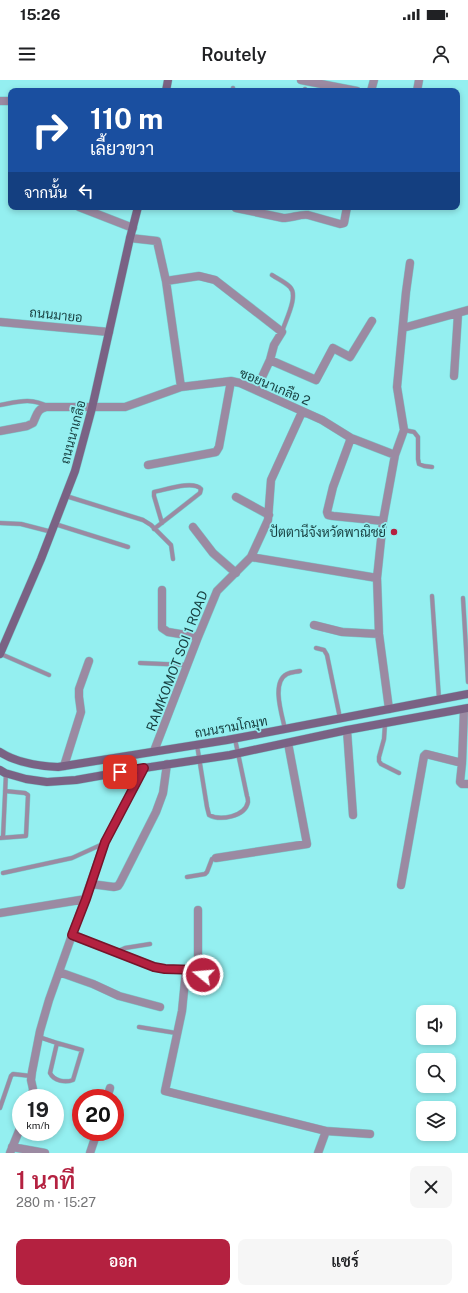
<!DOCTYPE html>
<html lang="th">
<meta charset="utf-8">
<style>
body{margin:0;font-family:"Public Sans",Sarabun,sans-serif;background:#f6f6f6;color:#202124;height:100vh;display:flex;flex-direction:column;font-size:15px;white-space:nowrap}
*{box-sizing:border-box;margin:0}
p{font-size:13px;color:#757577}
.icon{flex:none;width:22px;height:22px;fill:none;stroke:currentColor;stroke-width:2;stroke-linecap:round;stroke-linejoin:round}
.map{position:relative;height:1073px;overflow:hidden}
.drawer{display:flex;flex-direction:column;background:#fff;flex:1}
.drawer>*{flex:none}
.guide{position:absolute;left:8px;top:8px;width:452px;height:122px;border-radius:8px;box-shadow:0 2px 6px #0003;background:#1a4fa0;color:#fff;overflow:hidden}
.fabs{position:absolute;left:416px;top:925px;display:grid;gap:8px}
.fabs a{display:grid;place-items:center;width:40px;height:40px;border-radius:8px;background:#fff;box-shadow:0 2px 6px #0003;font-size:20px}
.speed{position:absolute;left:12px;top:1009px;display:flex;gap:8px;font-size:20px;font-weight:700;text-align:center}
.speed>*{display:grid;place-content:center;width:52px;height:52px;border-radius:50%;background:#fff;box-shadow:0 2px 6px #0003;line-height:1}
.speed small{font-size:10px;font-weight:400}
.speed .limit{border:6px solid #d22;background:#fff;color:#111}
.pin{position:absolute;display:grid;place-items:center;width:34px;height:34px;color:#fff;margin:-17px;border-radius:8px;box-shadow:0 2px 6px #0006}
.me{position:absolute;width:44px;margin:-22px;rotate:287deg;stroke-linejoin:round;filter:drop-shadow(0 0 3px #0008)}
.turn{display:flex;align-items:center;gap:14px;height:84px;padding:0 16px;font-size:18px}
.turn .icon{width:52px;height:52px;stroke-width:2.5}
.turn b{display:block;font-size:28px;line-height:34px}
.then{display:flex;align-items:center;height:38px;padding:0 16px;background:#0003;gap:8px;font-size:15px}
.round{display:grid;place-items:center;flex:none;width:42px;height:42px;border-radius:8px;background:#f6f6f6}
.summary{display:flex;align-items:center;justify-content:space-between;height:68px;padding:0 16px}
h1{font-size:24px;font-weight:600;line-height:30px;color:#b42140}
.action{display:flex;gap:8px;margin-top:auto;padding:8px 16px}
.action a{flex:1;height:46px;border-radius:8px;background:#b42140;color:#fff;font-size:16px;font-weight:600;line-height:46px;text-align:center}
.action a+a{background:#f6f6f6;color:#202124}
.status{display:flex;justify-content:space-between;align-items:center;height:28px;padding:0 20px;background:#fff;direction:ltr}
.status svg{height:11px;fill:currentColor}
header{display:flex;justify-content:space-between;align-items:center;height:52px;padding:0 16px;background:#fff;font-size:18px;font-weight:600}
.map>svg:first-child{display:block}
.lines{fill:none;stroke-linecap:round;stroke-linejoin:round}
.service-casing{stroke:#7bcccd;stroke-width:5}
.minor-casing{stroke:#7bcccd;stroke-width:9}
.tertiary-casing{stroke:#7bcccd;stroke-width:9}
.secondary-casing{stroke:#7bcccd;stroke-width:9}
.service{stroke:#9b8aa2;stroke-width:4}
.minor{stroke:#9b8aa2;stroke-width:8}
.tertiary{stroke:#9b8aa2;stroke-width:8}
.secondary{stroke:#7a6284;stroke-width:8}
.route-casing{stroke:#75152a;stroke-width:10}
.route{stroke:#b42140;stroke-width:7}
.poi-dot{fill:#b42140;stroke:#94eff0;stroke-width:1.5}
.labels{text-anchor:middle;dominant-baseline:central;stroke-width:3.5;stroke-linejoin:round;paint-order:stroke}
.street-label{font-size:13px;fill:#173e3f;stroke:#94eff0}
.poi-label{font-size:13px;fill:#173e3f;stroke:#94eff0;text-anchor:end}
</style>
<div class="status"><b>15:26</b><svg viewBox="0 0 49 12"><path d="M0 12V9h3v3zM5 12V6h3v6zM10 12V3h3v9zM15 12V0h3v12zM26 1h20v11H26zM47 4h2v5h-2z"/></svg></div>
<header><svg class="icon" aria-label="menu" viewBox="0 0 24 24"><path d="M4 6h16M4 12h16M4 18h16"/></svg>Routely<svg class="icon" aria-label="person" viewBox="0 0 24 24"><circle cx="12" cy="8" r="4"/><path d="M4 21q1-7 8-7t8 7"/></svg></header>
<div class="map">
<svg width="468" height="1073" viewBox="0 0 468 1073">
<rect width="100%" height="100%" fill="#94eff0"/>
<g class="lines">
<g class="service-casing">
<path id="service" d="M305 9V11
M233 11V8
M272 195C278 199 285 202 290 207 299 216 285 241 282 252
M0 325C17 322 32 317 48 327
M404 350 414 352 418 357V379L419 384 424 386 432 387
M66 416 143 440 151 445 171 465 173 479
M0 443 21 444 52 452
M55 444 128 467
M154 449 200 413 201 409C193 400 165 410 154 412V416L162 443
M432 516 439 619
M463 518 468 602
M316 568 324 570 327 575 340 638
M1 574 49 595
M140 583 187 585
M385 644 384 659 379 677V681L381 684 399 693
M285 649C282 635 271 602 287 594 291 592 296 592 300 591
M197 665 207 727 209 735C220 741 245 737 248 722 248 720 248 718 247 716L235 659
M3 757 6 693
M0 758 26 756 28 715 25 713 5 711
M3 793 72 778 105 763
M187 797 205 794 207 792 212 779 216 778
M116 872 125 868 150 864
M198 890 203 895 205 910
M139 947 176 953
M39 957 57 963 50 993C54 1001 65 1003 73 1000L82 970 57 963
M0 1028 11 996 13 994 31 996"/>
</g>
<g class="minor-casing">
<path id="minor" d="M301 0 357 11
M371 11 374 0
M417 11 419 0
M0 21H11
M79 127 133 148
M236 128 283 138C292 138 300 134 308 135L340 144 344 143 347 127
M130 158 157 161 166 201 181 307
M166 201 199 196 215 200 282 252 274 265 270 280 256 310
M403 248 468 230
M270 280 316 300 333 268 350 277 372 241
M454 296 458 234
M0 351 27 346 33 343C37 335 37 329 46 327H125L181 307 231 301 240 303 322 340 351 358 395 375
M351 358 333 407 327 432 328 435 333 436 383 441
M148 385 216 372 219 367 231 301
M236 417 269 435
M193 447 213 473 236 493
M251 477 377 498
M162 510V548L168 552 198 557
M314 545 342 552 379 554
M389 629 379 554 377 498 383 441 395 375 404 350 397 307 406 212 410 183
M347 650 353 735
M154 671 198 557 217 511 251 477 268 440 271 400 302 332
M462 683 460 702 462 704H468
M64 686 81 632 79 617V609L89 581
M216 778 307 764 288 663
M91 804 114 807 118 806 120 803 156 732 163 713 167 684
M401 805 424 676 426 674 462 683 464 629
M0 833 86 819
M72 855 154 887 165 889 198 890V830
M186 890 182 931 165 1011 326 1051 318 1073
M59 892 93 904 119 916 160 927
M32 1018 33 1009 31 1000 32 992 40 951 49 920 105 762 144 688
M107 1018 110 1008
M326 1051 370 1054
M12 1067 45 1073
M10 1073 21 1046
M90 1073 97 1052"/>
</g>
<g class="tertiary-casing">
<path id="tertiary" d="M0 242 109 252"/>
</g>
<g class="secondary-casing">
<path id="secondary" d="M166 11 168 0
M0 574 41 479 75 391 92 328 130 158 138 127
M0 672C17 683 38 686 58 687L227 660 468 614
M0 690 5 693 26 699 47 702 76 700 144 688 230 675 347 650 468 628"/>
</g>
<use href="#service" class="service"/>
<use href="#minor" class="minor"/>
<use href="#tertiary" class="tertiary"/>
<use href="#secondary" class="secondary"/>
</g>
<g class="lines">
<g class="route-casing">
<path id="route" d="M120 692 144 688 105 762 86 819 72 855 154 887 165 889 198 890 203 895"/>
</g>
<use href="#route" class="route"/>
</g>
<circle class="poi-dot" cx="394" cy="452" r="4"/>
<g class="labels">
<g class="street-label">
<text transform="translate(56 235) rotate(6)">ถนนมายอ</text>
<text transform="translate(275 307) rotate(23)">ซอยนาเกลือ 2</text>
<text transform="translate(73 352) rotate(-75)">ถนนนาเกลือ</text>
<text transform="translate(177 581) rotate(-69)">RAMKOMOT SOI 1 ROAD</text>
<text transform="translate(231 647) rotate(-10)">ถนนรามโกมุท</text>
</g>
<g class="poi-label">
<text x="386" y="452">ปัตตานีจังหวัดพาณิชย์</text>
</g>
</g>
</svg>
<div class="fabs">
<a><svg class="icon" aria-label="sound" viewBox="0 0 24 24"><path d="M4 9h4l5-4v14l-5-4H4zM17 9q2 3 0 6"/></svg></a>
<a><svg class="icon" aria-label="search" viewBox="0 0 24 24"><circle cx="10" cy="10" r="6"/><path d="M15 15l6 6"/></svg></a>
<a><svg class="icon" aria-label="layers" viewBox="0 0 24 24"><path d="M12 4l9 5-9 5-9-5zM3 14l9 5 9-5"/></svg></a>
</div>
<div class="speed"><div>19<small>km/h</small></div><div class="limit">20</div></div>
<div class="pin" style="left:120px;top:692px;background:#d93025"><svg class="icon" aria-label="arrive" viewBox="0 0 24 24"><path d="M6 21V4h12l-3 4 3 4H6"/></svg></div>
<svg class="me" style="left:203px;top:895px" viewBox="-20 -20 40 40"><circle r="17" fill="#b42140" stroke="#fff" stroke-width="3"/><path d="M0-11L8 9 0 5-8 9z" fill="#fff"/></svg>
<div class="guide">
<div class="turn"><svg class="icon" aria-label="right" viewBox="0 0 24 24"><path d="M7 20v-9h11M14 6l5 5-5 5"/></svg><div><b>110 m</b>เลี้ยวขวา</div></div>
<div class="then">จากนั้น<svg class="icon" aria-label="left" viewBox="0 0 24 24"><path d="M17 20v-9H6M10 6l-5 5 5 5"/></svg></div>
</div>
</div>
<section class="drawer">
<div class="summary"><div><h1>1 นาที</h1><p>280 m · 15:27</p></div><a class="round"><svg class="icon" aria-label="close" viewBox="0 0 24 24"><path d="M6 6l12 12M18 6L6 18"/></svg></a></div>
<div class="action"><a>ออก</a><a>แชร์</a></div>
</section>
